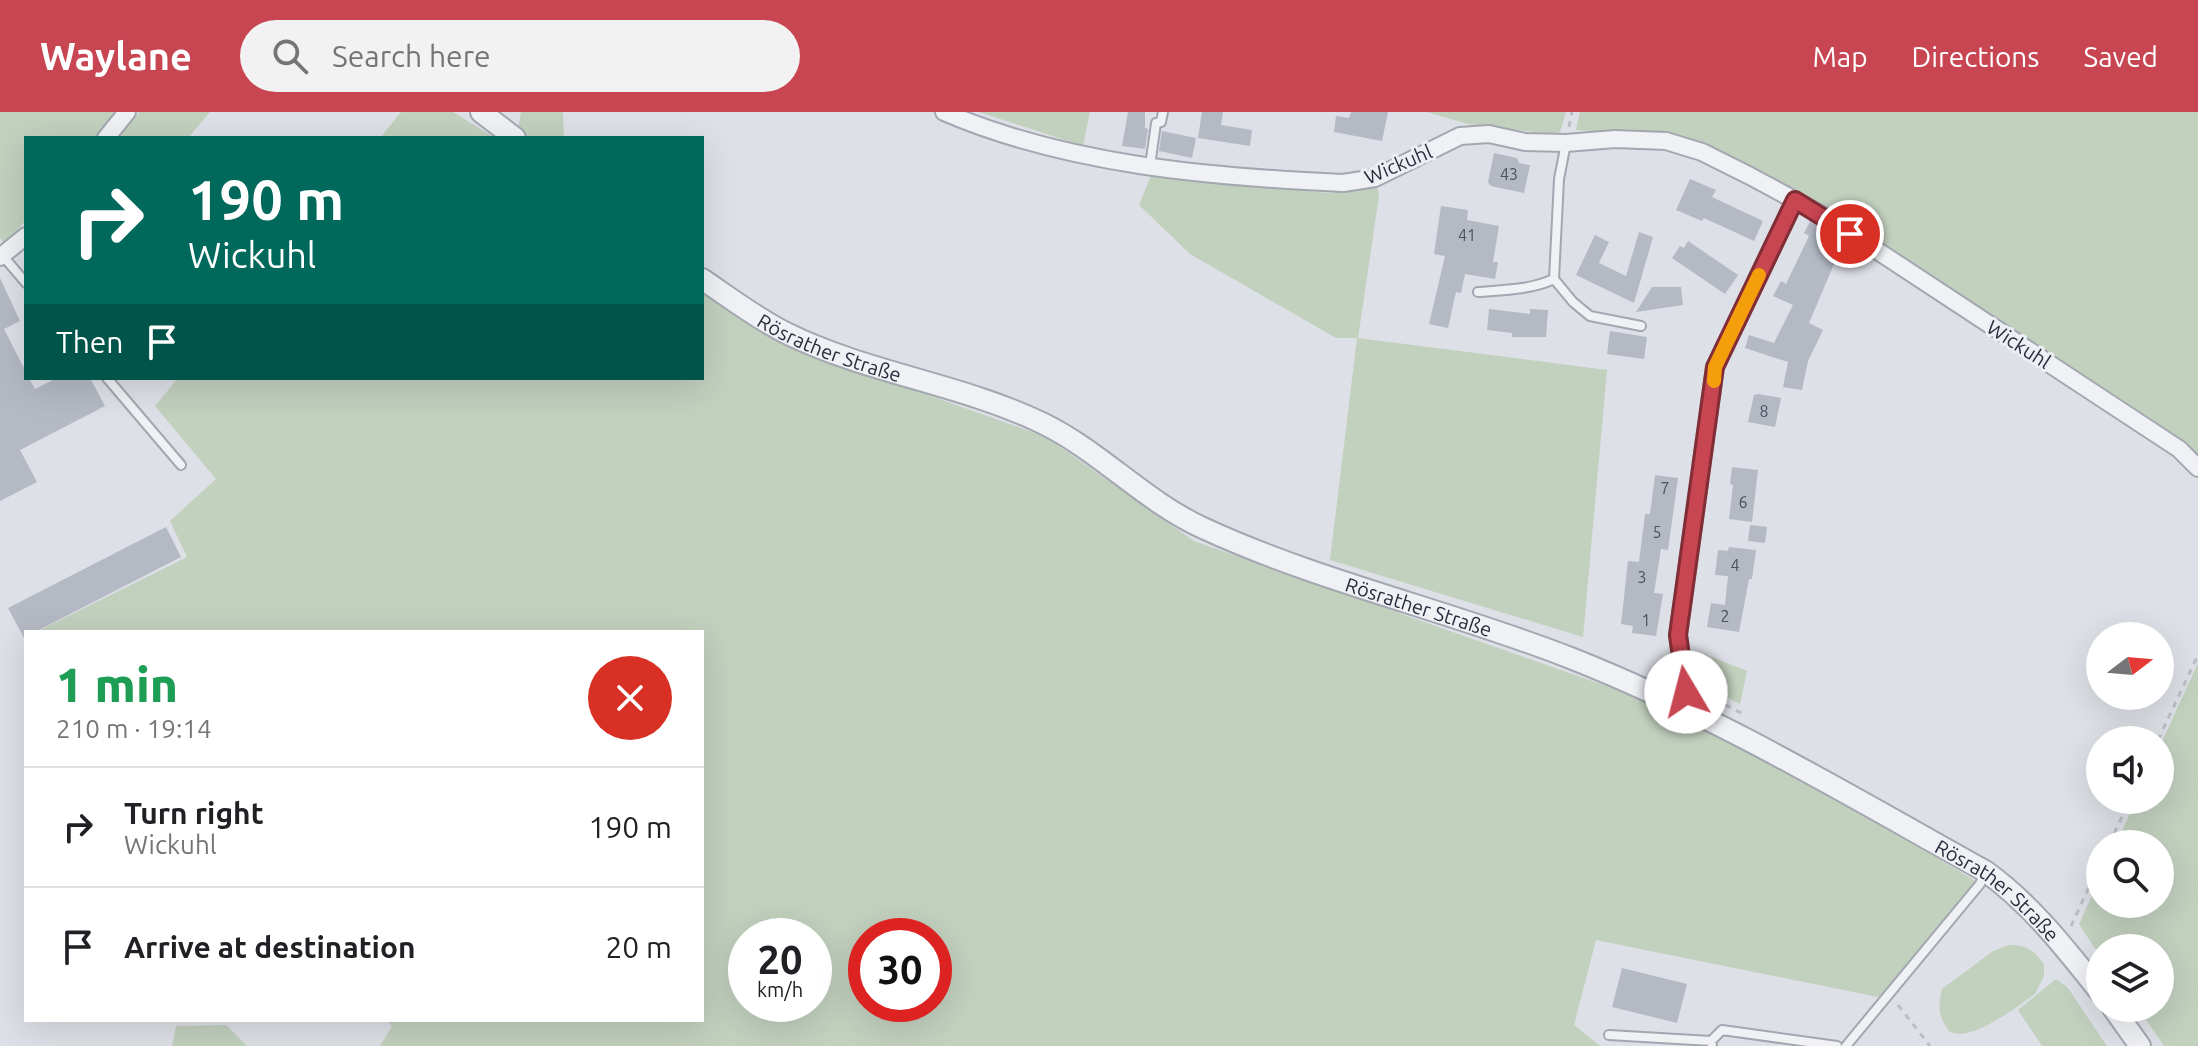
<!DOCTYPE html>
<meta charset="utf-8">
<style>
body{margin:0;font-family:Ubuntu,sans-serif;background:#f2f2f2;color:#202124;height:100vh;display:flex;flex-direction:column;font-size:30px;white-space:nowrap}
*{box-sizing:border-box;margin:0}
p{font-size:26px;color:#757577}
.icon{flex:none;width:44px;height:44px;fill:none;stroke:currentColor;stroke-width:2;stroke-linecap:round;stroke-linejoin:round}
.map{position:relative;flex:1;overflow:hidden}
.side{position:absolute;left:24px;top:518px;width:680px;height:392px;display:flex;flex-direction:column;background:#fff;border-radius:0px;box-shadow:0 8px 32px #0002}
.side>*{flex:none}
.banner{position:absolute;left:24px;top:24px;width:680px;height:244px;border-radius:0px;box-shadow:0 8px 32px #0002;background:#00695c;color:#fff;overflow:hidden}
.needle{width:52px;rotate:74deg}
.buttons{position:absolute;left:2086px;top:510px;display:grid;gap:16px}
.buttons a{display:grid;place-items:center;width:88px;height:88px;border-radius:50%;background:#fff;box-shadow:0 8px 32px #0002;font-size:40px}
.speed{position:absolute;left:728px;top:806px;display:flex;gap:16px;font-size:40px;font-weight:700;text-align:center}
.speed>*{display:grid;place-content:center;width:104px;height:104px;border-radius:50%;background:#fff;box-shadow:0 8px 32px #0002;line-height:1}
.speed small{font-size:20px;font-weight:400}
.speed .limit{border:12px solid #d22;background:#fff;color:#111}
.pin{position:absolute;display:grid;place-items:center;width:68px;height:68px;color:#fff;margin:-34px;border:4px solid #fff;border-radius:50%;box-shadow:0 2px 8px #0007}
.me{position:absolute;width:88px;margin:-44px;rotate:352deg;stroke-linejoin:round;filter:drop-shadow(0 0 6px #0008)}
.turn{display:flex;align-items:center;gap:28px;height:168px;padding:0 32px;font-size:36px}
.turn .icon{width:104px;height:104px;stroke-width:2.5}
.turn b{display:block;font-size:56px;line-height:68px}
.then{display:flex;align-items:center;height:76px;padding:0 32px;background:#0003;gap:16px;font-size:30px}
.round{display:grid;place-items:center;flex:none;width:84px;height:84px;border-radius:42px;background:#f2f2f2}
.head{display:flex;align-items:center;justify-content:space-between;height:136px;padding:0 32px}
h1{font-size:48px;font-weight:800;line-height:60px;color:#1e9e55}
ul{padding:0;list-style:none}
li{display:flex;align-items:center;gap:24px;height:120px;padding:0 32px;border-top:2px solid #e0e0e0}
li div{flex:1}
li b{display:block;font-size:30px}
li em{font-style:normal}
header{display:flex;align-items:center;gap:48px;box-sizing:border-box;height:112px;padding:0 40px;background:#c84552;color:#fff}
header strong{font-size:38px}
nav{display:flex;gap:44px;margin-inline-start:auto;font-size:28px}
.search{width:560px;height:72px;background:#f2f2f2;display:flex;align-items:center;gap:20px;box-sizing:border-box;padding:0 28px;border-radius:44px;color:#757577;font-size:30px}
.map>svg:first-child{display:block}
.green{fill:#c2d0be;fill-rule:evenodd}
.building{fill:#b4b9c3}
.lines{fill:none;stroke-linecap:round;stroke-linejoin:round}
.service-casing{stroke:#a3a7b0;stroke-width:12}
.minor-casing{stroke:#a3a7b0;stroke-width:20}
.tertiary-casing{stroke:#a3a7b0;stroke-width:24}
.path{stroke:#bbbec5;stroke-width:3;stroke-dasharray:6 6;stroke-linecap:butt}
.service{stroke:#eff1f5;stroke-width:8}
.minor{stroke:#eff1f5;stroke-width:16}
.tertiary{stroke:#eff1f5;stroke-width:20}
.route-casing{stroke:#822d35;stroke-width:20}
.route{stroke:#c84552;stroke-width:14}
.slow{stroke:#f59e0b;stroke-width:14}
.labels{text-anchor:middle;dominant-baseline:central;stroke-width:6;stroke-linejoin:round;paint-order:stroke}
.number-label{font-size:16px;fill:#4a505e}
.street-label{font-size:20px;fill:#272d3c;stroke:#eceff4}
</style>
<header>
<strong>Waylane</strong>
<div class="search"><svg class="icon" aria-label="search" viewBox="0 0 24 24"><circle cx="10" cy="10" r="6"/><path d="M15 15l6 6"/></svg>Search here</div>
<nav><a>Map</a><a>Directions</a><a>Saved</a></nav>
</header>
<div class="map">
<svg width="2198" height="934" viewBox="0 0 2198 934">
<rect width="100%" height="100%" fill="#dde0e6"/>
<path class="green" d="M0 0H114L95 26H26V108L5 132 0 126Z
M139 0H210L188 26H118Z
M401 0H453L495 26H380Z
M521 0H563L564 26H526L518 18Z
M979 0H1090L1083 34Z
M1427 0H1566L1560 20 1551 22 1468 12Z
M1580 0H2198V345L2181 327 1806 86 1667 24 1576 18Z
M1151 63 1328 81 1377 74 1379 84 1358 226 1607 258 1583 525 1330 448 1357 226H1336L1190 142 1139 93Z
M702 177 799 237 1046 325 1194 429 1629 582 1688 608 1872 706 1980 772 1902 866 1878 885 1596 828 1574 913 1600 934H380L392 914 386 908H702V520H36L187 445 170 409 216 367 155 294 178 266H702ZM746 824H814V892H746ZM866 824H934V892H866Z
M1702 541 1747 559 1740 592 1693 566Z
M2198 551V934H2164L2138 896H2160V836H2100V844L2079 812 2100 766V792H2160V732H2116L2136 688H2160V634Z
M2009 833C2027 833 2034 838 2044 853V864L2035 882C2016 895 1967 934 1948 918 1938 904 1938 893 1942 877L1993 839Z
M2056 867 2068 876 2107 934H2042L2018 898Z
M226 913 247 934H172L176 914Z"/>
<path class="building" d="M1128 0H1145V16L1148 17 1145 37 1122 34Z
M1202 0H1223L1221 13 1252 18 1250 34 1198 26Z
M1351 0H1388L1382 29 1334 20 1336 4 1349 6Z
M1162 19 1196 26 1192 46 1159 39Z
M1494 41 1517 46 1519 51 1530 53 1524 81 1491 74 1488 70Z
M1690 67 1716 78 1712 85 1763 109 1754 129 1704 106 1702 109 1676 98Z
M1441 94 1468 98 1467 108 1499 114 1493 150H1498L1495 167 1465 162 1461 181 1456 180 1448 216 1429 212 1445 144 1434 142Z
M1810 109 1832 122 1827 132 1840 138 1809 211 1823 218 1808 249 1802 278 1783 275 1788 250 1745 236 1749 223 1774 231 1793 193 1773 184 1781 169 1786 172 1809 124 1804 121Z
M1639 120 1653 125 1634 191 1576 163 1595 123 1609 130 1599 151 1626 164Z
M1688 129 1738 163 1725 182 1672 146 1680 134 1684 136Z
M0 166 20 209 4 217 26 260V266H29L35 277 57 266H90L105 294 20 338 37 370 0 389Z
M1652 175H1681L1683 193 1636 200Z
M1489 197 1530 202V197L1548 198 1546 225H1512V221L1487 218Z
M1610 219 1647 225 1644 247 1607 242Z
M1758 282 1781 286 1775 315 1748 310 1754 283Z
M1732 355 1758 358 1752 410 1729 407 1733 373 1730 372Z
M1655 363 1678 366 1668 438 1661 437 1654 481 1663 482 1656 524 1632 521 1633 514 1621 512 1628 449 1639 450 1645 402H1650Z
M1750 413 1767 415 1765 431 1748 429Z
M166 415 181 445 35 520H26L24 526 8 496Z
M1729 435 1756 438 1752 467H1749L1739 520 1707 515 1711 491 1725 493 1728 464 1715 463 1718 438 1728 439Z
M1622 856 1687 872 1677 911 1612 895Z"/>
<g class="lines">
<g class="service-casing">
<path id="service" d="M1566 31 1559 67 1554 167 1573 190 1590 204 1641 214
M1150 54 1156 11 1161 10 1163 0
M3 144 26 171
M1478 180C1504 178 1530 178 1554 167
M107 266 181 353
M1609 923 1711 929
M1712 934 1711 929 1722 918 1837 934
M1846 934 1980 772 1985 760"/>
</g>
<g class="minor-casing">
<path id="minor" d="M944 0C1067 53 1210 65 1343 71L1375 66 1460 24 1489 22 1525 30 1566 31 1615 27 1666 29 1702 40 1750 64 1826 105 2179 337 2198 356
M106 26 127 0
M0 145 26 124
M1681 593 1686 580 1678 523 1715 255 1795 88"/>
</g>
<g class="tertiary-casing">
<g id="tertiary">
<path d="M481 0 515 26"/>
<path id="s1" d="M702 167C730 186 756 206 786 221 867 261 961 272 1042 311 1100 339 1144 389 1203 416 1322 471 1452 499 1573 547 1717 604 1850 684 1985 759 2031 792 2065 836 2100 880"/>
<path d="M2113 896 2140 934"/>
</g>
</g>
<path class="path" d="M1569 15 1572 0
M1704 582 1743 602
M2158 628 2198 543
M2109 732 2130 688
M2071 814 2100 751
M1898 893 1930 934"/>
<use href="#service" class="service"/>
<use href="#minor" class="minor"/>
<use href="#tertiary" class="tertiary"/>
</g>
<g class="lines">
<g class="route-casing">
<path id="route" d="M1686 580 1678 523 1715 255 1795 88 1850 122"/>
</g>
<use href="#route" class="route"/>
<path class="slow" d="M1714 269 1715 255 1759 163"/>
</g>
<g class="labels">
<g class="number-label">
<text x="1509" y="62">43</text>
<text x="1467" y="123">41</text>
<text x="1764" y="299">8</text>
<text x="1665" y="376">7</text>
<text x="1743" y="390">6</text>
<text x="1657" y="420">5</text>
<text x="1735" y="453">4</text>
<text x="1642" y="465">3</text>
<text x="1725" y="504">2</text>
<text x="1646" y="508">1</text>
</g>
<g class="street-label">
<text transform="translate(1398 52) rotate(-23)">Wickuhl</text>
<text transform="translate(2019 232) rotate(33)">Wickuhl</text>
<text stroke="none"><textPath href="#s1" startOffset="146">Rösrather Straße</textPath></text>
<text stroke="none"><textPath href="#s1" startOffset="794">Rösrather Straße</textPath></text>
<text stroke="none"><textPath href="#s1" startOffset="1442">Rösrather Straße</textPath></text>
</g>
</g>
</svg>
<div class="buttons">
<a><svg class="needle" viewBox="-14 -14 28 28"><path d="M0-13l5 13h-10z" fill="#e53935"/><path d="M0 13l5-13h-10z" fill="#757577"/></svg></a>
<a><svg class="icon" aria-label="sound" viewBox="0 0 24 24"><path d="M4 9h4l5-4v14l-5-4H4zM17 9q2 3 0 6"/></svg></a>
<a><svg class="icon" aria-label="search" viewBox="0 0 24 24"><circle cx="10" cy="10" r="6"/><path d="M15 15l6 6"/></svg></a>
<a><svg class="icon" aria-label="layers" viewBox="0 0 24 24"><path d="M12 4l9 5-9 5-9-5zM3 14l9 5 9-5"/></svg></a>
</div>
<div class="speed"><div>20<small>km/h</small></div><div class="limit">30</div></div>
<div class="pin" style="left:1850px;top:122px;background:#d93025"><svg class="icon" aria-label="arrive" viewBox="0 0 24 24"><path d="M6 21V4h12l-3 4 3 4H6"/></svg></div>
<svg class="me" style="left:1686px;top:580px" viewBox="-20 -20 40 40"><circle r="19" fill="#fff"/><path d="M0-13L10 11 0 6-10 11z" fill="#c84552"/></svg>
<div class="banner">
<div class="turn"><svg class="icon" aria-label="right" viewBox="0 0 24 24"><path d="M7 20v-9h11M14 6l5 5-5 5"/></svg><div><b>190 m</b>Wickuhl</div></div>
<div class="then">Then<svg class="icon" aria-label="arrive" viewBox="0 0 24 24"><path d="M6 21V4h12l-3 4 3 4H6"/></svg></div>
</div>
<section class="side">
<div class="head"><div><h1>1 min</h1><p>210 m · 19:14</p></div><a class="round" style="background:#d93025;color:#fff"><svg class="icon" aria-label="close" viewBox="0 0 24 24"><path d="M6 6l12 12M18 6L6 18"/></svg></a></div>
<ul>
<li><svg class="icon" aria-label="right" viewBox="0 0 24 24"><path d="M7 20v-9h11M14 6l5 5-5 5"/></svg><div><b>Turn right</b><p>Wickuhl</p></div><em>190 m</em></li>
<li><svg class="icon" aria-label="arrive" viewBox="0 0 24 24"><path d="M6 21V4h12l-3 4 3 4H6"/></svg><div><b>Arrive at destination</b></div><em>20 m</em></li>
</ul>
</section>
</div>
